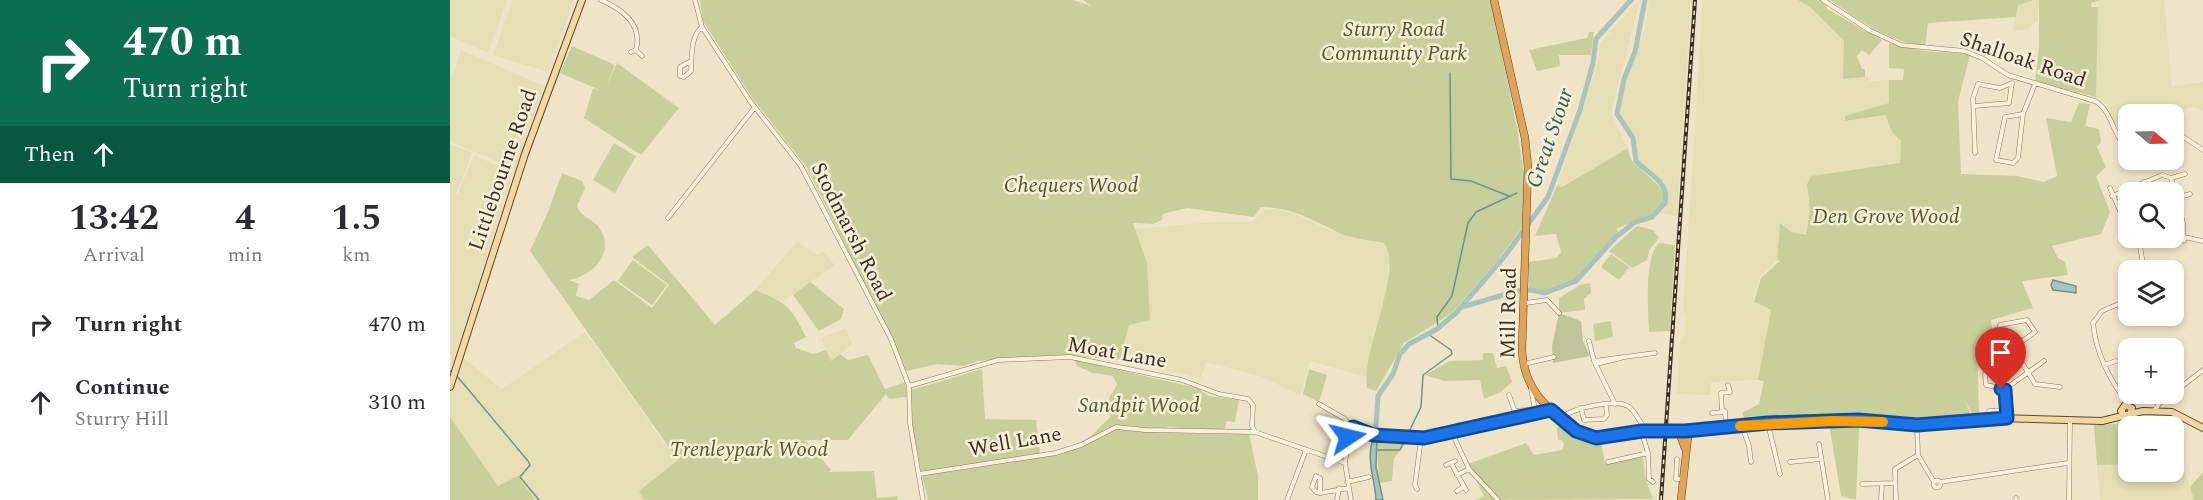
<!DOCTYPE html>
<meta charset="utf-8">
<style>
body{margin:0;font-family:Spectral,serif;background:#f7f7f7;color:#2b2b33;height:100vh;display:flex;flex-direction:column;font-size:22px;white-space:nowrap}
*{box-sizing:border-box;margin:0}
p{font-size:20px;color:#7c7c81}
.icon{flex:none;width:33px;height:33px;fill:none;stroke:currentColor;stroke-width:2;stroke-linecap:round;stroke-linejoin:round}
.map{position:relative;flex:1;overflow:hidden}
.drawer{display:flex;flex-direction:column;background:#fff;width:450px}
.drawer>*{flex:none}
.top-card{background:#0b6e4f;color:#fff;overflow:hidden}
.needle{width:39px;rotate:109deg}
.tools{position:absolute;left:1668px;top:104px;display:grid;gap:12px}
.tools a{display:grid;place-items:center;width:66px;height:66px;border-radius:12px;background:#fff;box-shadow:0 3px 9px #0003;font-size:30px}
.pin{position:absolute;display:grid;place-items:center;width:51px;height:51px;color:#fff;margin:-62px -26px;border-radius:50% 50% 50% 0;rotate:-45deg;box-shadow:0 0 6px #0007}
.pin .icon{rotate:45deg}
.me{position:absolute;width:66px;margin:-33px;rotate:80deg;stroke-linejoin:round;filter:drop-shadow(0 0 4px #0008)}
.turn{display:flex;align-items:center;gap:21px;height:126px;padding:0 24px;font-size:27px}
.turn .icon{width:78px;height:78px;stroke-width:2.5}
.turn b{display:block;font-size:42px;line-height:51px}
.then{display:flex;align-items:center;height:57px;padding:0 24px;background:#0003;gap:12px;font-size:22px}
.eta{display:flex;justify-content:space-evenly;align-items:center;height:102px;text-align:center}
.eta b{font-size:36px;font-weight:700;line-height:42px}
ul{padding:0;list-style:none}
li{display:flex;align-items:center;gap:18px;height:78px;padding:0 24px}
li div{flex:1}
li b{display:block;font-size:22px}
li em{font-style:normal}
main{display:flex;flex:1;min-height:0}
.map>svg:first-child{display:block}
.farmland{fill:#e6deb5}
.green{fill:#c9cf9b}
.cemetery{fill:#bfc49a}
.water{fill:#a9c4bc;stroke:#6f938a;stroke-width:1.5}
.lines{fill:none;stroke-linecap:round;stroke-linejoin:round}
.stream{stroke:#6f938a;stroke-width:1.5}
.river{stroke:#a9c4bc;stroke-width:5}
.minor-casing{stroke:#8d765c;stroke-width:5}
.major-casing{stroke:#5b4430;stroke-width:8}
.highway-casing{stroke:#5b4430;stroke-width:8}
.minor{stroke:#faf1dc;stroke-width:4}
.major{stroke:#f3d9a0;stroke-width:6}
.highway{stroke:#e0a458;stroke-width:7}
.rail-casing{stroke:#3d2e20;stroke-width:4}
.rail{stroke:#f7eed8;stroke-width:1.5;stroke-dasharray:4.5;stroke-linecap:butt}
.route-casing{stroke:#114b97;stroke-width:15}
.route{stroke:#1a73e8;stroke-width:10}
.slow{stroke:#f59e0b;stroke-width:10}
.labels{text-anchor:middle;dominant-baseline:central;stroke-width:5;stroke-linejoin:round;paint-order:stroke}
.park-label{font-size:21px;font-style:italic;fill:#4d5a26;stroke:#f7eed8}
.street-label{font-size:21px;fill:#3d2e20;stroke:#f7eed8}
.water-label{font-size:22px;font-style:italic;fill:#2f5d5a;stroke:#f7eed8}
</style>
<main>
<section class="drawer">
<div class="top-card">
<div class="turn"><svg class="icon" aria-label="right" viewBox="0 0 24 24"><path d="M7 20v-9h11M14 6l5 5-5 5"/></svg><div><b>470 m</b>Turn right</div></div>
<div class="then">Then<svg class="icon" aria-label="ahead" viewBox="0 0 24 24"><path d="M12 20V5M6 11l6-6 6 6"/></svg></div>
</div>
<div class="eta">
<div><b>13:42</b><p>Arrival</p></div>
<div><b>4</b><p>min</p></div>
<div><b>1.5</b><p>km</p></div>
</div>
<ul>
<li><svg class="icon" aria-label="right" viewBox="0 0 24 24"><path d="M7 20v-9h11M14 6l5 5-5 5"/></svg><div><b>Turn right</b></div><em>470 m</em></li>
<li><svg class="icon" aria-label="ahead" viewBox="0 0 24 24"><path d="M12 20V5M6 11l6-6 6 6"/></svg><div><b>Continue</b><p>Sturry Hill</p></div><em>310 m</em></li>
</ul>
</section>
<div class="map">
<svg width="1753" height="500" viewBox="0 0 1753 500">
<rect width="100%" height="100%" fill="#f0e4c8"/>
<path class="farmland" d="M0 0H57L38 53 0 36Z
M63 0H124L98 72 43 55Z
M1190 0 1161 113 1178 148 1111 187 1107 186 1149 61V44Z
M1199 0H1241L1227 216 1212 213 1219 201 1217 190 1208 178 1191 163 1186 153V138L1169 114 1176 80 1196 25Z
M1253 0H1348L1361 8 1394 41 1393 79 1419 77V81L1439 80V104L1395 116 1396 121 1434 115 1442 132 1451 141 1450 163 1361 176 1357 184 1360 211 1356 236 1341 232 1330 224 1327 260 1310 277 1302 302 1321 311 1308 380 1261 382 1260 395 1227 394 1230 342 1235 334 1236 317 1233 310Z
M1584 0H1589L1588 20 1578 29 1563 31 1568 5Z
M1652 0H1714L1722 87 1753 82V111L1744 107 1718 112 1717 114H1678V138L1670 134 1657 105 1646 97 1648 3Z
M11 50 94 86 78 131 73 130 72 134 77 137 65 170 0 141V82Z
M0 144 22 153 6 194H8L24 155 63 173 1 369Z
M828 209 848 215 881 231 934 243 937 248 939 261 934 301 924 331 916 377 860 361 850 395 810 376 756 362 751 378 670 360 697 263 685 229 763 222H802L814 210Z
M347 242 368 255 372 251 385 265 333 301 305 290Z
M396 328 402 344 381 362 371 338Z
M135 332 227 461 189 491 194 500H85L68 477 48 486 0 417V393L13 358 52 389Z
M1732 462 1744 500H1650L1647 465 1678 464V471H1724V463Z"/>
<path class="green" d="M250 0H623L641 6 633 0H1041L1067 128 1075 181 1076 222 1048 260 1002 313 954 343 926 391 917 388C911 349 954 271 934 243 920 240 905 239 892 234 864 221 843 207 811 207L804 217 737 208 713 214 712 220 703 224 683 223 697 263 700 320 679 325 670 360 610 355 529 361 513 366 487 364 457 371 357 168 300 95 253 21Z
M1348 0H1379L1377 9 1432 40 1419 55 1412 50 1407 56 1412 69H1415V77L1393 79 1394 41 1361 8Z
M1380 0H1584L1568 5 1566 17 1478 23 1475 47C1437 40 1411 22 1380 0Z
M1589 0H1651L1641 3 1642 7H1648L1646 97 1585 82 1589 47Z
M1139 32H1144L1141 55H1109L1110 66 1087 71 1079 50 1137 38Z
M1439 43 1473 51 1520 54 1508 102 1511 174 1567 176 1594 182 1607 176 1596 118 1621 122 1629 103 1640 104 1635 126 1649 129 1651 142 1647 147 1656 167 1646 176 1660 212 1651 234 1602 246 1608 258 1615 262 1618 275 1572 281 1583 308 1541 320 1543 336 1527 346 1529 415 1522 414 1515 400 1521 415 1456 422 1369 419 1370 416 1296 421 1292 413 1309 404 1314 381 1308 380 1321 310 1304 302 1311 278 1330 261 1327 260 1330 223 1341 232 1356 235 1360 211 1357 184 1361 176 1450 163 1451 141 1442 132 1435 115 1395 121V116L1439 103V80H1453L1454 69 1439 68Z
M122 46 165 65 156 87 167 63 229 108 191 155 134 118 143 88 152 91 110 73Z
M164 143 186 156 165 193 143 180Z
M1178 148C1179 155 1180 160 1186 165 1198 178 1241 203 1196 217 1189 219 1170 228 1167 228L1168 232 1126 279 1095 292 1079 288V262L1106 258 1111 252 1106 234 1085 236 1107 186 1112 187Z
M112 173 132 181 135 188 127 206C131 217 139 217 147 225 168 250 144 276 119 280L129 284 126 296 139 300 164 280 202 308 219 285 182 257 198 245 265 325 305 290C338 303 340 306 356 337L344 343 346 348 363 354 376 350 381 361 390 354 398 360 418 355 435 389 455 382 457 397 439 399 436 394 398 440H355L381 470 379 472 424 471 427 498 447 496 448 500H194L189 491 228 460 80 251 98 212Z
M1187 226 1203 230 1209 238 1200 249 1197 260 1182 268 1159 251Z
M1209 243 1225 245 1220 331 1199 332C1198 311 1194 256 1209 243Z
M1161 254 1179 267 1169 280 1151 267Z
M183 260 217 285 202 305 168 281Z
M360 282 394 309 391 319 369 331 343 295Z
M1140 283 1141 293 1134 299 1135 310 1109 313V298L1130 285Z
M1161 321 1163 337 1145 341 1143 324Z
M1033 353H1043L1047 368 1056 366 1062 382 1051 392 1034 399 1030 380 994 381 975 375 999 361 1033 360Z
M625 360 747 388 759 396 789 400 785 422 777 421 774 431 718 427 707 433 799 434 808 476V500H478L472 476 613 454 642 435 660 417 659 398 667 385 663 376 643 373 627 366Z
M532 369 535 419 586 420 590 454 471 471 462 423 461 390Z
M859 369 877 375 869 402 853 394Z
M1711 416 1713 426H1678V464L1647 465 1644 425 1666 424Z
M0 417 48 486 68 476 85 500H0Z
M1405 422 1409 428 1406 500 1391 496 1379 424Z
M1110 423 1140 442 1151 443 1155 463 1193 455 1195 476 1203 499 1025 500 1034 496 1018 464 1076 443 1084 455 1112 450 1114 444 1112 440H1108L1107 429Z
M927 440 957 442 944 458 942 481 929 483Z
M1753 472V500H1744L1740 487Z"/>
<path class="cemetery" d="M1109 313 1131 321 1133 341 1140 356 1103 363 1102 346Z"/>
<path class="water" d="M1603 280 1626 286V293L1603 290 1601 285Z
M924 436 927 437 926 467 933 500H926C925 478 915 459 924 436Z"/>
<g class="lines">
<path class="stream" d="M1000 73 1001 179 1021 181 1059 196
M988 328 987 317 1002 296 1018 223 1026 212 1067 193
M0 371H1
M7 376 78 461 80 465 70 477 89 500
M926 450H950L971 407 973 375 1002 354 1001 350 978 334"/>
<path class="river" d="M1012 307 1067 291 1081 290 1095 293 1126 281 1166 237 1185 222 1202 217 1215 203C1221 183 1197 173 1186 161L1183 138 1167 114 1174 79 1185 52 1195 0
M925 439 928 396 943 374 950 354 959 344 987 329 1006 313 1054 257 1098 197 1130 110 1143 63 1146 39 1181 0"/>
<g class="minor-casing">
<path id="minor" d="M151 0C171 9 193 23 186 50L181 52
M245 0 252 27 300 101 351 166 441 339 459 386 460 423 473 500
M1373 0 1419 30 1451 45 1514 51 1532 58 1558 75 1645 101C1663 111 1662 137 1678 147
M186 50 192 56
M239 62 230 67V76L234 77 241 71C242 59 240 36 252 27
M1525 106 1559 103 1562 83 1550 88 1528 84 1523 98 1525 153
M1573 114 1568 158 1563 163 1546 160 1555 117Z
M1573 114 1585 84
M1724 135 1732 136 1753 150
M1721 178 1735 174
M1694 182 1697 192
M1660 188 1678 229
M1662 196 1712 175 1721 178 1733 223 1734 241
M1726 198 1740 194
M218 218 305 107
M1685 237 1690 246 1694 270
M1677 244 1687 241
M1690 246 1711 238 1734 237 1753 241
M1678 300 1652 311 1643 323C1646 355 1660 381 1679 405
M1076 303 1097 300 1109 313
M1550 334 1563 348 1585 384 1610 387
M1139 341 1144 361 1165 404
M1144 361 1205 353
M1074 364 1104 357
M1146 364 1171 358
M1654 365 1666 361
M1537 371 1533 364V352L1550 334V325L1577 320 1585 332 1563 348
M459 386 548 360 620 357 732 380 769 394 798 399 803 405 802 426 805 432
M1081 389 1086 415
M1555 389 1536 385 1535 374 1565 351
M1059 395 1067 418
M869 404 895 419 901 427
M1131 408 1134 420 1154 419 1157 415 1156 405
M1064 411 1077 410
M1539 411 1556 410
M1703 412 1709 404 1753 370
M1262 413 1272 412
M1111 418C1121 408 1168 398 1179 407 1186 412 1190 423 1196 430
M1557 418 1555 389 1594 361
M1318 424 1330 474
M1467 425 1468 455 1484 482
M1276 426 1275 411 1272 412 1271 393 1280 392 1278 385
M1292 426 1299 446 1301 462
M901 427 928 436 974 438 1101 410
M1191 430 1198 453 1199 479 1203 482
M1002 433 1019 469 1048 500
M1369 444 1378 500
M1227 459 1226 479H1233
M1158 462 1198 453
M1340 462 1371 459
M1001 463 1016 490
M996 465 1005 461
M469 474 606 453 631 445 666 427 695 430 805 432 895 463
M1007 475 1019 469
M1483.5 484a3.5 3.5 0 1 1 7 0a3.5 3.5 0 1 1-7 0Z
M897 482 919 477
M1490 482 1618 463
M1412 484 1445 483
M967 489 965 485 971 438
M1007 491 1013 487
M870 493V478L866 476 862 487 866 492 870 493 899 488
M1566 498V500
M837 500 856 450
M887 500 889 488
M901 500 895 463 901 427
M1431 500 1432 484
M1446 500 1445 469 1468 455
M1619 500 1620 420"/>
</g>
<g class="major-casing">
<path id="major" d="M0 387 75 154 132 0
M1675 416 1671 411 1675 405 1682 408 1680 415
M1233 433 1246 428 1396 420 1467 425 1547 418 1652 421 1693 411 1722 412 1753 428"/>
</g>
<g class="highway-casing">
<path id="highway" d="M1044 0 1075 138 1078 167 1072 350C1073 373 1081 391 1098 407 1150 456 1152 430 1212 430 1220 430 1227 428 1235 431L1238 436 1231 500
M1222 430 1230 435 1235 448"/>
</g>
<use href="#minor" class="minor"/>
<use href="#major" class="major"/>
<use href="#highway" class="highway"/>
<g class="rail-casing">
<path id="rail" d="M1211 500 1245 0"/>
</g>
<use href="#rail" class="rail"/>
</g>
<g class="lines">
<g class="route-casing">
<path id="route" d="M898 437 903 427 923 435 974 438 1101 410 1126 431 1146 438 1192 431H1235L1318 423 1408 420 1467 425 1557 418 1555 390 1551 389"/>
</g>
<use href="#route" class="route"/>
<path class="slow" d="M1290 426 1382 421 1433 422"/>
</g>
<g class="labels">
<g class="park-label">
<text x="944" y="30">Sturry Road<tspan x="944" dy="24">Community Park</tspan></text>
<text x="621" y="186">Chequers Wood</text>
<text x="1436" y="217">Den Grove Wood</text>
<text x="689" y="406">Sandpit Wood</text>
<text x="299" y="450">Trenleypark Wood</text>
</g>
<g class="street-label">
<text transform="translate(1573 60) rotate(19)">Shalloak Road</text>
<text transform="translate(53 170) rotate(-71)">Littlebourne Road</text>
<text transform="translate(401 232) rotate(63)">Stodmarsh Road</text>
<text transform="translate(1059 313) rotate(-89)">Mill Road</text>
<text transform="translate(667 353) rotate(10)">Moat Lane</text>
<text transform="translate(565 442) rotate(-10)">Well Lane</text>
</g>
<g class="water-label">
<text transform="translate(1100 138) rotate(-71)">Great Stour</text>
</g>
</g>
</svg>
<div class="tools">
<a><svg class="needle" viewBox="-14 -14 28 28"><path d="M0-13l5 13h-10z" fill="#e53935"/><path d="M0 13l5-13h-10z" fill="#7c7c81"/></svg></a>
<a><svg class="icon" aria-label="search" viewBox="0 0 24 24"><circle cx="10" cy="10" r="6"/><path d="M15 15l6 6"/></svg></a>
<a><svg class="icon" aria-label="layers" viewBox="0 0 24 24"><path d="M12 4l9 5-9 5-9-5zM3 14l9 5 9-5"/></svg></a>
<a>+</a>
<a>−</a>
</div>
<div class="pin" style="left:1551px;top:389px;background:#d93025"><svg class="icon" aria-label="arrive" viewBox="0 0 24 24"><path d="M6 21V4h12l-3 4 3 4H6"/></svg></div>
<svg class="me" style="left:898px;top:437px" viewBox="-20 -20 40 40"><path d="M0-17L14 15 0 8-14 15z" fill="#1a73e8" stroke="#fff" stroke-width="4"/></svg>
</div>
</main>
